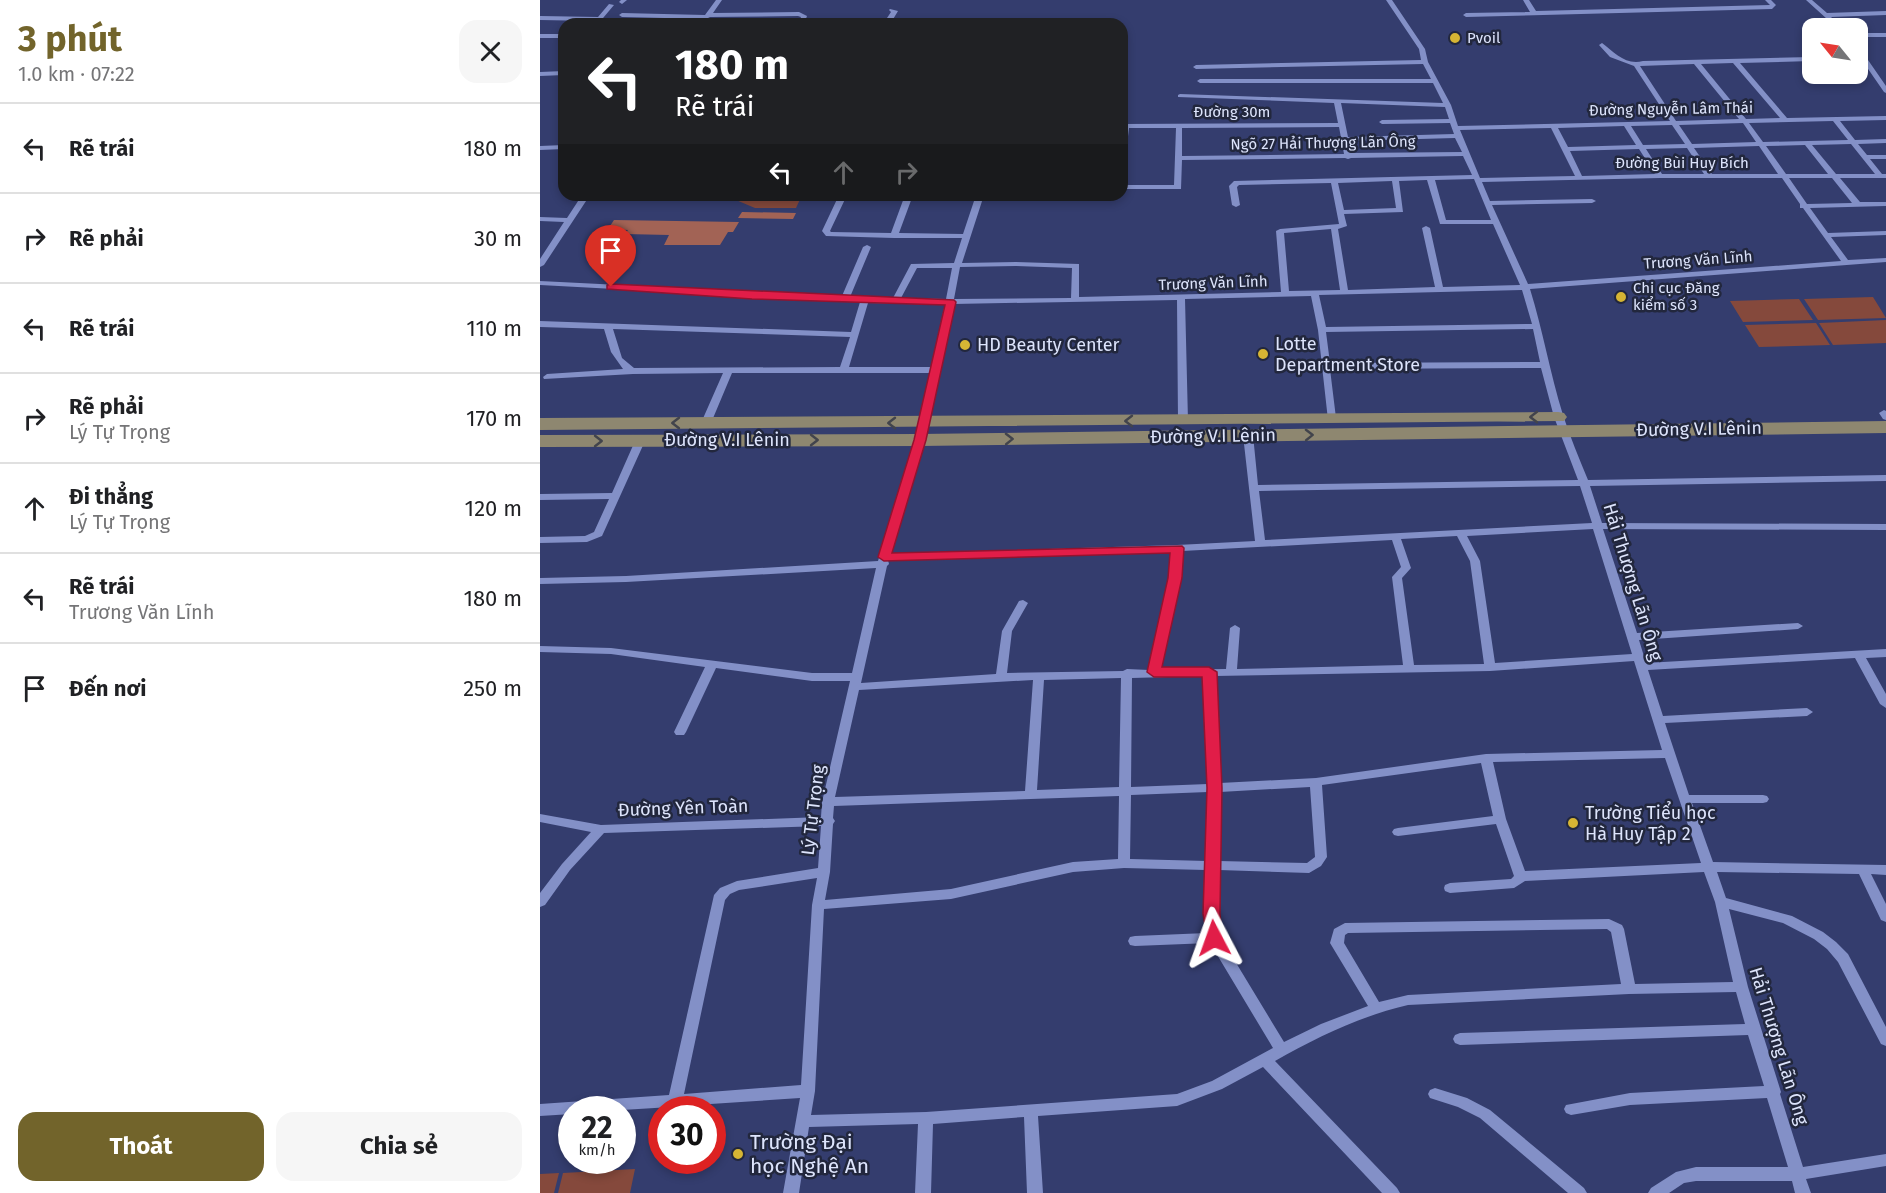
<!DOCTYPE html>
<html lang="vi">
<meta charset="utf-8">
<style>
body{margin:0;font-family:"Fira Sans",sans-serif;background:#f6f6f6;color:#202124;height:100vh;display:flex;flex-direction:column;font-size:22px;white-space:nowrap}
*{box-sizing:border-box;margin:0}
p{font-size:20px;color:#757577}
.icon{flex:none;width:33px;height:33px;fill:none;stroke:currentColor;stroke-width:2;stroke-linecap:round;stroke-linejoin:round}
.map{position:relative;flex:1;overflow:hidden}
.drawer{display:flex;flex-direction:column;background:#fff;width:540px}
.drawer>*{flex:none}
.banner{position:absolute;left:18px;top:18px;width:570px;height:183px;border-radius:18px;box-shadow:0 3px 9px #0003;background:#202124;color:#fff;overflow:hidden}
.needle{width:39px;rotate:300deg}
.fabs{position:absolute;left:1262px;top:18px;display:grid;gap:12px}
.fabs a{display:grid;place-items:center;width:66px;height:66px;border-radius:12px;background:#fff;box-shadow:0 3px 9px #0003;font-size:30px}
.speed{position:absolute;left:18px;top:1096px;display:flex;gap:12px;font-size:30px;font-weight:700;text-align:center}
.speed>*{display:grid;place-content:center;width:78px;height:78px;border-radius:50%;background:#fff;box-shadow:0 3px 9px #0003;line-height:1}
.speed small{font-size:15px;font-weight:400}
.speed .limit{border:9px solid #d22;background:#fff;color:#111}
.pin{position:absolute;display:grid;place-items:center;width:51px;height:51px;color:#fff;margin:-62px -26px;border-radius:50% 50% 50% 0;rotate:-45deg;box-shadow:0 0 6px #0007}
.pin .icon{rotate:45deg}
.me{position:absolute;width:66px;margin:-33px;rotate:356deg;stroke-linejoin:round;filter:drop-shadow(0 0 4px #0008)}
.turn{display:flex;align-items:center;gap:21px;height:126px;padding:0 18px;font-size:27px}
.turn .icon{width:78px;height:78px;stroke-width:2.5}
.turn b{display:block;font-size:42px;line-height:51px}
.lanes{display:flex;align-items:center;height:57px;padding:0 18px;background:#0003;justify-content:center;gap:30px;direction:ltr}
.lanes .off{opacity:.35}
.round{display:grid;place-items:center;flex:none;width:63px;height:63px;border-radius:18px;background:#f6f6f6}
.summary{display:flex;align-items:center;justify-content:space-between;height:102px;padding:0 18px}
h1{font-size:36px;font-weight:700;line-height:45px;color:#72642b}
.primary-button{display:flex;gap:12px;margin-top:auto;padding:12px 18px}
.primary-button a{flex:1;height:69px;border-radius:18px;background:#72642b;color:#fff;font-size:24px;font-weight:700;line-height:69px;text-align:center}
.primary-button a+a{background:#f6f6f6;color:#202124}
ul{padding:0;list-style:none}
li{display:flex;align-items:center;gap:18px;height:90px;padding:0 18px;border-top:2px solid #e0e0e0}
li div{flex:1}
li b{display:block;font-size:22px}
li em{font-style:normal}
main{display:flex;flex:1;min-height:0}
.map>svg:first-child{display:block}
.green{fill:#85493c}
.forest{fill:#a26355}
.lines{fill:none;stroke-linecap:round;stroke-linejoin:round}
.minor{fill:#8390c7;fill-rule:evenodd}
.major{fill:#8e8770;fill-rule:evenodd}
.wall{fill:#464f7d}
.oneway{stroke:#42444c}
.route{fill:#e11d48;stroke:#92132f;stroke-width:1.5}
.poi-dot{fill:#d6b534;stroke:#22273d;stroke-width:2}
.labels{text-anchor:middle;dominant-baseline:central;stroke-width:5;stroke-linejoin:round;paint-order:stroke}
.far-poi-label{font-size:15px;fill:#dde4fc;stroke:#22273d;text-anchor:start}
.far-street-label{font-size:15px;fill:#dde4fc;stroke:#22273d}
.poi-label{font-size:18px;fill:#dde4fc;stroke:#22273d;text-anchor:start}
.street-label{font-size:18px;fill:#dde4fc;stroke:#22273d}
.near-poi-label{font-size:21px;fill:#dde4fc;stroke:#22273d;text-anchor:start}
</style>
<main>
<section class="drawer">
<div class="summary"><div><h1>3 phút</h1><p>1.0 km · 07:22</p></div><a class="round"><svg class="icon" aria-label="close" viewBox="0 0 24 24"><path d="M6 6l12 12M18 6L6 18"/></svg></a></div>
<ul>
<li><svg class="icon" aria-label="left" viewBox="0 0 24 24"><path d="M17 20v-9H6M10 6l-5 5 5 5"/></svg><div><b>Rẽ trái</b></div><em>180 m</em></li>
<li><svg class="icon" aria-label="right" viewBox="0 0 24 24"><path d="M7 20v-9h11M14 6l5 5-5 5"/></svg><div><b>Rẽ phải</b></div><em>30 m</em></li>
<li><svg class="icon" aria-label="left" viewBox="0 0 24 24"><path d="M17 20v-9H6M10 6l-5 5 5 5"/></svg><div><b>Rẽ trái</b></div><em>110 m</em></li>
<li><svg class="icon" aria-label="right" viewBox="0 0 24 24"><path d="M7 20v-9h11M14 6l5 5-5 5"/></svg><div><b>Rẽ phải</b><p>Lý Tự Trọng</p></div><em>170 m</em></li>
<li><svg class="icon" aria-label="ahead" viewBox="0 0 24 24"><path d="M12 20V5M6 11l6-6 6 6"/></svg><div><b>Đi thẳng</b><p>Lý Tự Trọng</p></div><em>120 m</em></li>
<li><svg class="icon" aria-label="left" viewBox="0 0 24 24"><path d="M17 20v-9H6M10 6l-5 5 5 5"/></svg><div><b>Rẽ trái</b><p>Trương Văn Lĩnh</p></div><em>180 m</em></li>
<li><svg class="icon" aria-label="arrive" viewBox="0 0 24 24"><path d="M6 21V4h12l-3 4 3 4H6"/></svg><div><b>Đến nơi</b></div><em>250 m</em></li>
</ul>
<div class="primary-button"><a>Thoát</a><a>Chia sẻ</a></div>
</section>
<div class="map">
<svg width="1346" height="1193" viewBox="0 0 1346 1193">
<rect width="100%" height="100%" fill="#343d6e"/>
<path class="green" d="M240 195H262L256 208H215L196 200 237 201Z
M1333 297 1346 318 1278 320 1264 299Z
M1259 299 1273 320 1203 322 1190 301Z
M1346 320V343L1293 345 1279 323Z
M1276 323 1290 345 1219 347 1205 325Z
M95 1169 90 1193H18L23 1173Z
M19 1173 14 1193H0V1174Z"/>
<path class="forest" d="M202 212 256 213 253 219 198 218Z
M74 220 199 222 193 232H188L180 245H124L129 235 85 234 88 230 68 229Z"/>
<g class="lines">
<path class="minor" d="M81 0H87L82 4 79 2Z
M176 0H182L173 13 259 12 267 16 264 24H258L261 17 258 16 170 17 166 19 82 17 79 15 82 13 165 15Z
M846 0H852L885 49 888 62 911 105 918 126 1130 121 1094 66 1070 57 1059 45 1062 43C1074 52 1086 66 1103 61L1272 57V61L1200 63 1247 118 1346 116V120L1300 121 1315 140 1346 139V143L1318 144 1327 155H1346V159H1330L1342 174H1346V178H1300L1320 202H1346V206L1270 208 1288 233 1346 231V235L1291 237 1308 260 1346 258V262L990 289C1003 331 1010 373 1023 415 1030 437 1039 458 1048 480L1346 475V481L1050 486 1062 523 1346 524V530L1063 529 1097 633 1258 623 1263 626 1258 629 1099 640 1106 663 1346 649V657L1326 658 1346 694V708L1340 704 1315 658 1108 670 1123 716 1267 708 1273 712 1267 716 1125 723 1149 795H1223L1227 796 1229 799 1227 802 1223 803H1152L1173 862 1346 865V875L1331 874 1346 904V922L1341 920 1319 874 1177 872 1186 898 1252 916 1283 932 1296 942 1308 954 1346 1027V1046L1341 1044 1298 962 1287 949 1274 939 1243 923 1189 909 1208 987 1241 1092 1240 1094 1263 1167 1346 1154V1166L1266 1179 1271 1193H1255L1252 1181H1156L1144 1183 1129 1193H1108L1111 1188 1136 1172 1156 1167H1248L1227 1098 1090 1105 1031 1115 1026 1113 1024 1109 1026 1105 1090 1093 1224 1086 1208 1035 920 1045 915 1043 913 1039 915 1035 920 1033 1205 1024 1196 992 1089 994 868 1005C821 1016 777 1037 735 1061L857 1188 860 1193H842L723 1067 682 1089 637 1106 498 1116 503 1193H487L484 1117 393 1124 391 1193H375L378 1124 269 1127 259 1193H243L260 1098 140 1106 135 1108 131 1107 82 1110H32V1114L0 1116V1104L129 1095 174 895 180 888 197 881 278 868 281 826 64 833 30 870 5 905 0 907V893L22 864 51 832 0 822V814L61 825 281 817 282 802 310 681H272L176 668 146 732 144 735H136L134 732 165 667 71 654 0 652V646L71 648 272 673H312L336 568 86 582 0 584V578L86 576 338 561 375 440 380 437 385 440 350 554 637 545 715 541 703 435 708 432 713 435 718 485 1038 480 1014 417 1001 368 790 369 796 418 791 421 788 420 778 330 771 296 645 299 648 421 643 424 638 421 637 300 413 304 400 370 387 424 384 425 379 422 390 373H192L171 423 166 426 161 423 183 373 93 374 4 379 3 377 7 374 83 369 71 352 64 329 0 327V321L311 332 320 302 0 285V281L302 296 323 247 327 245 331 247 310 297 353 298 371 264 414 263 422 238H354L286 236 282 231 299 195H307L290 231 291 232 351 233 365 195H373L359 233 423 234 436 195H444L422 263 476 262 539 264V297L741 292 736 231 740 229 799 224 791 183 699 185 697 187 700 205 696 207 692 205 689 186 694 181 932 175 923 156 811 158 808 159 805 158 642 160 641 189H582V185H634L636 128H589L586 153 582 155V124L798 123 794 103 638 97V95L640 94 903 103 893 83H660L657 81 660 79H891L883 64 656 69 653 67 656 65 881 60 879 49ZM1193 63 1240 118 1206 119 1161 64ZM1154 64 1199 119 1136 121 1100 66ZM801 103 905 107 909 119 842 120 839 122 842 124 910 123 914 134 808 137ZM1293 121 1308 140 1223 142 1209 123ZM1203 123 1216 142 1152 144 1139 125ZM1132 125 1145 144 1103 145 1091 126ZM1084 126 1096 145 1028 147 1018 128ZM799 127 804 154 642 156V128ZM1011 128 1035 176 940 178 920 130ZM915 138 922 152 811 153 808 141ZM1311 144 1335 174H1296L1272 145ZM1265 145 1288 174H1246L1226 146ZM1219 146 1238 174H1172L1154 148ZM1147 148 1164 174H1122L1106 149ZM1099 149 1115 174 1042 176 1030 151ZM1120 178H1242L1260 204V208H1263L1301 261 988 284 952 205 1052 203 1056 201 1052 199 950 201 942 182ZM1249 178H1292L1312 203 1267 204ZM887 180 900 224H953L980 285 903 287 890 228 886 226 882 228 895 287 808 290 798 229 807 226 804 214 863 212 859 181ZM895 180 934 179 951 220H906ZM852 181 856 208 804 210 798 183ZM791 229 800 290 749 291 744 233ZM476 266 532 268 531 298 414 299 420 267ZM377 268H412L406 299 361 298ZM982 290 992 324 786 327 779 295ZM328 303 405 304 391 367H309ZM73 329 310 337 300 367 94 368 82 358ZM993 329 1000 362 790 363 786 332ZM1040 486 1052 523 725 540 719 491ZM1053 529 1092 654 955 663 940 561 927 536ZM917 536 930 561 944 664 874 665 862 578 871 568 861 539ZM852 540 861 567 852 577 863 665 697 669 700 628 695 625 690 628 686 669 620 670 640 578 642 551ZM632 551 630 578 609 670 587 669 583 671 467 673 472 631 488 603 483 600 479 601 462 631 456 674 321 683 347 566 349 564 348 560ZM1094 661 1122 750 946 754 776 778 680 783 675 676 950 671ZM664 676 668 784 591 787 592 678ZM581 678 579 787 497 790 504 680ZM493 680 485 791 295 797 319 690ZM1125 758 1161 863 985 871 966 819 953 762ZM941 763 953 816 858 828 854 829 852 832 854 835 858 836 956 824 974 876 971 879 910 883 905 885 904 888 905 891 910 893 974 888 985 881 1164 872 1175 902 1193 982 1095 984 1084 929 1082 925 1069 919 805 923 794 929 790 943 828 1006 781 1024 744 1042 681 938 678 914 679 870 769 873 781 866 787 857 782 785ZM770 787 775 857 767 863 679 861 680 792ZM668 792 667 861 590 859 591 795ZM579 796 578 859 533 862 411 889 285 900 290 872 293 824 295 821 293 818 294 806ZM584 868 666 870V914L667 933 595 936 590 937 588 941 590 945 595 946 670 943 733 1048 672 1081 637 1094 386 1112 271 1115 275 1091 284 909 411 899 533 872ZM277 878 272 905 261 1085 144 1094 185 900 190 894 199 890ZM1067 929 1071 932 1081 984 868 995 839 1002 804 943 805 935 808 933Z
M983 0H989L996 11 1230 5 1225 0H1231L1236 5 1232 9 926 17 923 15 926 13 990 12Z
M1266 0H1272L1287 13 1346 11V15L1291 17 1303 28H1297Z
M69 4 74 5 58 24H52L54 21 0 20V16L58 17Z
M350 9 358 11 352 21 429 19 432 21 429 23 305 24 308 22 345 21 351 12 349 10Z
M1317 33H1346V37H1317Z
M0 34H24V38H0Z
M1317 46 1319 47 1346 86V93L1344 92 1317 53Z
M24 71V75L0 76V72Z
M24 145V149L0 150V146Z
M42 195H50L4 265 0 267V259L24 222 0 221V217L27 218Z
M1344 410 1346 411V420L1343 419 1339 413Z
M100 438 105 441 62 536 47 542 0 543V537L45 536 54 532 69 499 0 500V494L72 493 95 441Z
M895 1088 927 1098 950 1110 1044 1188 1047 1193H1028L940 1118 918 1107 890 1098 888 1094 890 1090Z"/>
<path class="major" d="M1018 412 1024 413 1027 417 1024 421 0 430V418Z
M1346 421V433L380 446 0 447V435L380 434Z"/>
</g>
<path class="wall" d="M88 195H240L237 201 89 200Z"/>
<defs><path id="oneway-chevron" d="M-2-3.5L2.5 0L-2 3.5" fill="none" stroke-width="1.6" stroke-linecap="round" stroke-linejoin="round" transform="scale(1.5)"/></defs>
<g class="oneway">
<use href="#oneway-chevron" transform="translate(994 417) rotate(180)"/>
<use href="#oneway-chevron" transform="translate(589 421) rotate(180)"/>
<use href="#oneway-chevron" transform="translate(136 423) rotate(180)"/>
<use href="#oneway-chevron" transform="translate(352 423) rotate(180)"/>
<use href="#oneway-chevron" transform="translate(769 435) rotate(-1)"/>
<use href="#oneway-chevron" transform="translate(469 439) rotate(-1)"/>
<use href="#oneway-chevron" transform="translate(274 440)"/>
<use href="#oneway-chevron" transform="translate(58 441)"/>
</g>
<path class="route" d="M71 284 414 300 416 302 386 440 352 553 642 546 644 548 642 578 622 667H669L677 672 682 788 680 914 682 938 680 942 674 944 668 942 663 914 667 788 662 677H614L607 672 628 578 630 553 344 561 338 557 374 440 405 305 212 299 67 289V285Z"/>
<g class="poi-dot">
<circle cx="915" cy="38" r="6"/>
<circle cx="1081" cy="297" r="6"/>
<circle cx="425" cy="345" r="6"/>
<circle cx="723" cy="354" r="6"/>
<circle cx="1033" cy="823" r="6"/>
<circle cx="198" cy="1154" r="6"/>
</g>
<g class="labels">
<g class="far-poi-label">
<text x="927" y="38">Pvoil</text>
<text x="1093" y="288">Chi cục Đăng<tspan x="1093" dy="17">kiểm số 3</tspan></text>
</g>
<g class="far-street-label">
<text transform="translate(1131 109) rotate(-1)">Đường Nguyễn Lâm Thái</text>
<text x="692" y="112">Đường 30m</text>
<text transform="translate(783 143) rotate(-1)">Ngõ 27 Hải Thượng Lãn Ông</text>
<text x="1142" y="163">Đường Bùi Huy Bích</text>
<text transform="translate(1158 260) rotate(-4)">Trương Văn Lĩnh</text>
<text transform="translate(673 283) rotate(-2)">Trương Văn Lĩnh</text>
</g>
<g class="poi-label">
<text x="735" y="344">Lotte<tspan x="735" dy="21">Department Store</tspan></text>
<text x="437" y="345">HD Beauty Center</text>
<text x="1045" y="813">Trường Tiểu học<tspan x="1045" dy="21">Hà Huy Tập 2</tspan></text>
</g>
<g class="street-label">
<text transform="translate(1159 429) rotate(-1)">Đường V.I Lênin</text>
<text transform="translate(673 436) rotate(-1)">Đường V.I Lênin</text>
<text x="187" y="440">Đường V.I Lênin</text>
<text transform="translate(1093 582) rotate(73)">Hải Thượng Lãn Ông</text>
<text transform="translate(143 808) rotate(-2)">Đường Yên Toàn</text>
<text transform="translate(273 810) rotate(-83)">Lý Tự Trọng</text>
<text transform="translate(1239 1046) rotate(73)">Hải Thượng Lãn Ông</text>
</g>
<g class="near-poi-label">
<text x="210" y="1142">Trường Đại<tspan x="210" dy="24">học Nghệ An</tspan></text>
</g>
</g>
</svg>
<div class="fabs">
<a><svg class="needle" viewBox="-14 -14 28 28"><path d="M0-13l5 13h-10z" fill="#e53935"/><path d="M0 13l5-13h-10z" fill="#757577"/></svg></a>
</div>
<div class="speed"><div>22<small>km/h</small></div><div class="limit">30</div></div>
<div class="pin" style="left:71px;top:287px;background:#d93025"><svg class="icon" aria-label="arrive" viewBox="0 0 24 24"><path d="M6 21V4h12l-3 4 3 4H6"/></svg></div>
<svg class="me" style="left:674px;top:938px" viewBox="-20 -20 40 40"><path d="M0-17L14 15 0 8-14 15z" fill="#e11d48" stroke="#fff" stroke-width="4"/></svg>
<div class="banner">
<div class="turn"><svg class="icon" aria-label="left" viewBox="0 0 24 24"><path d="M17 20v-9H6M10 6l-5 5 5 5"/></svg><div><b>180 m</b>Rẽ trái</div></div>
<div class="lanes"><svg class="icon" aria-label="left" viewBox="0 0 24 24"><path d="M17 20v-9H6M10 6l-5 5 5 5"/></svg><svg class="icon off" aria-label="ahead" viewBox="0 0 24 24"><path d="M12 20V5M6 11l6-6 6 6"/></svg><svg class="icon off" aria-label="right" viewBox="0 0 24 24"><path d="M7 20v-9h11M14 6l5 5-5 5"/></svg></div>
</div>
</div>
</main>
